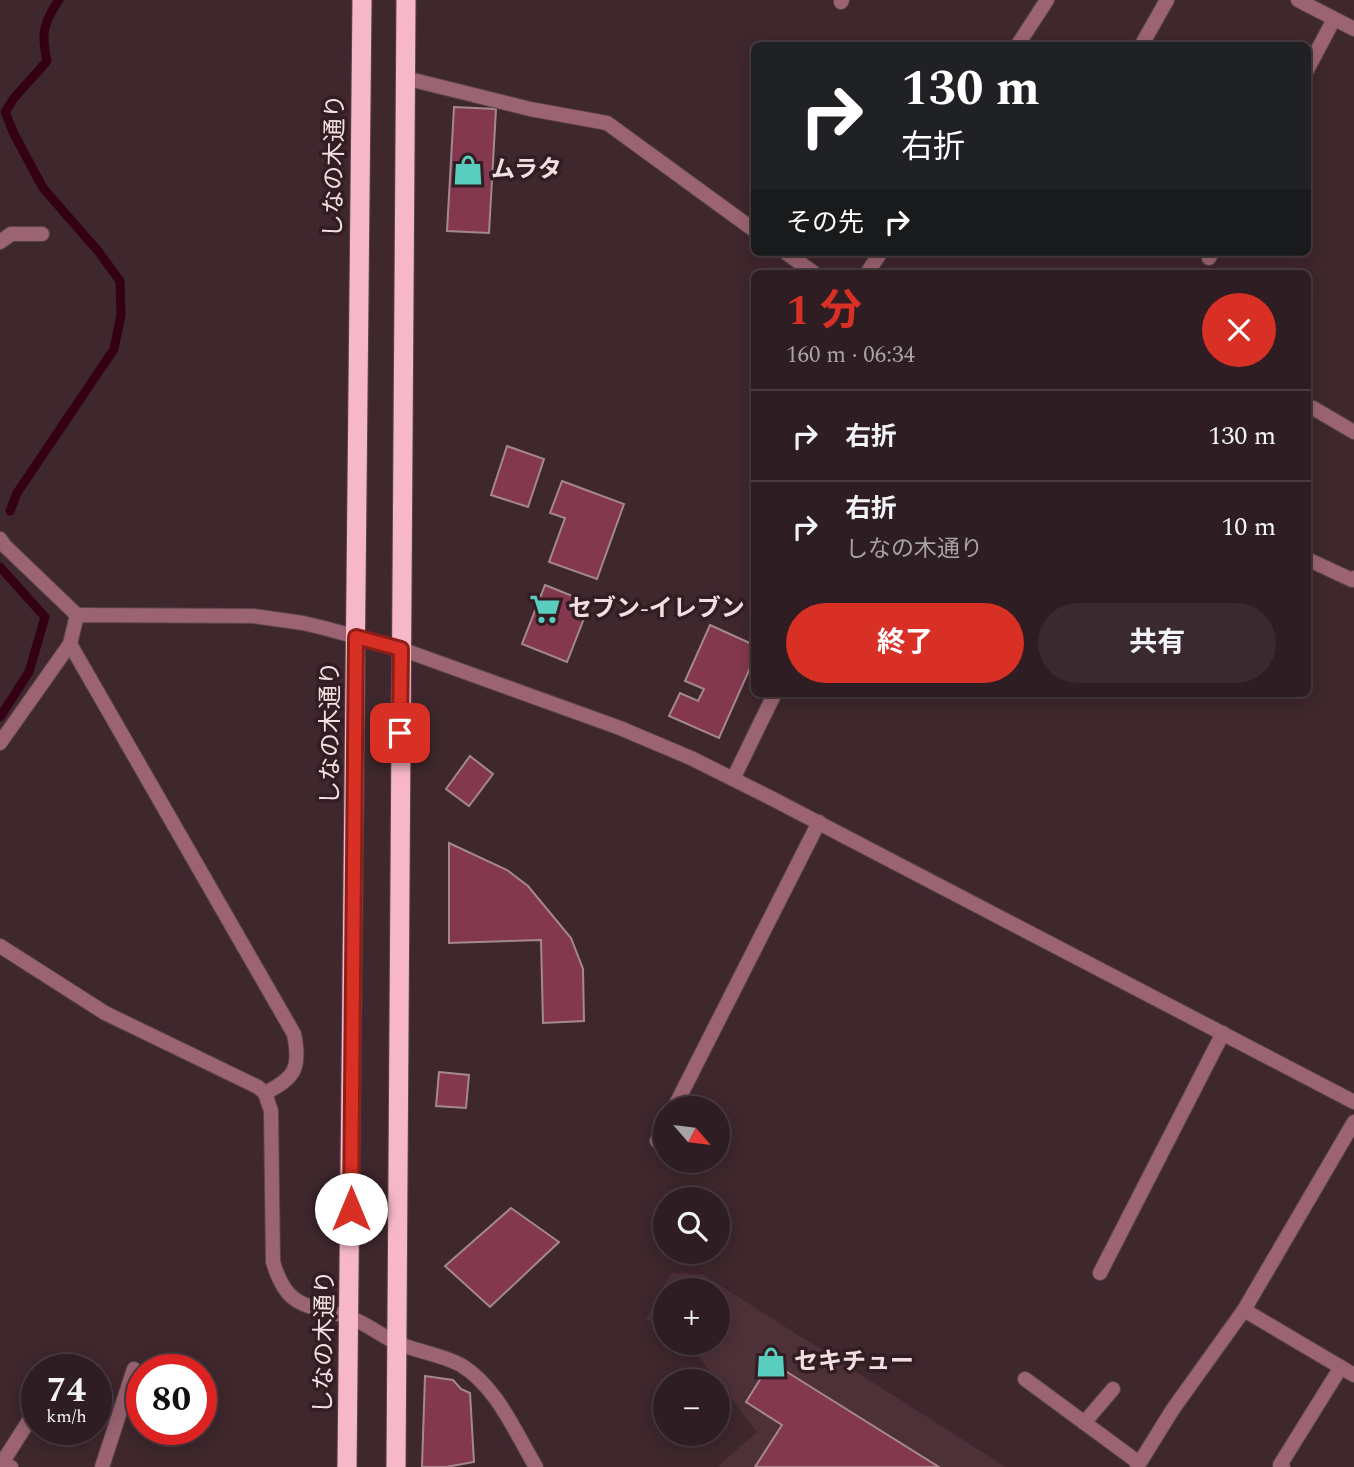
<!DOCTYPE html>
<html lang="ja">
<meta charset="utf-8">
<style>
body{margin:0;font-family:Spectral,"Noto Sans JP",serif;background:#3a2a2f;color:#f1f3f6;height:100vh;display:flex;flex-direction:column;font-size:26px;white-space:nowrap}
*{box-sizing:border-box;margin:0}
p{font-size:23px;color:#a7a2a5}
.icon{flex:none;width:38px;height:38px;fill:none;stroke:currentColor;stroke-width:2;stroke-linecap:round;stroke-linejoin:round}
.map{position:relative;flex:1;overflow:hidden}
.details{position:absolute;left:751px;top:270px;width:560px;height:427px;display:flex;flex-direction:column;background:#2e1d22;border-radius:10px;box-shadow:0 4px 18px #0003,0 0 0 2px #493b40}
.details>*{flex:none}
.hud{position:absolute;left:751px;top:42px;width:560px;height:214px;border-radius:10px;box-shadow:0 4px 18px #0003,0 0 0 2px #493b40;background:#202124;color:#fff;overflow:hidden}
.needle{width:46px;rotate:118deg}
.controls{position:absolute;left:653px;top:1096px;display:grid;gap:14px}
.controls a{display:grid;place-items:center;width:77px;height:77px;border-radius:50%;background:#2e1d22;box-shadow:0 4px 18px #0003,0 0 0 2px #493b40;font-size:35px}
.speed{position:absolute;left:21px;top:1354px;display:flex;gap:14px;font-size:35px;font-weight:700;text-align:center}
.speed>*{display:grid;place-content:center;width:91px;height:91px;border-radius:50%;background:#2e1d22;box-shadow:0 4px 18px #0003,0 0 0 2px #493b40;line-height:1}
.speed small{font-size:18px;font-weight:400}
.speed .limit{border:10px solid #d22;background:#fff;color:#111}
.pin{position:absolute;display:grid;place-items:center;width:60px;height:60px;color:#fff;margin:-30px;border-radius:14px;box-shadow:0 4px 10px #0006}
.me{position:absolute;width:77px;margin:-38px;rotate:0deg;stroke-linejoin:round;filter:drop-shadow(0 0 5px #0008)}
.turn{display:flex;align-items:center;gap:24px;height:147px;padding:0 35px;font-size:32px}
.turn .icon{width:91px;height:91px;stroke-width:2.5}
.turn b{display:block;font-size:49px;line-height:60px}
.then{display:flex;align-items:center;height:66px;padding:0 35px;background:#0003;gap:14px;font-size:26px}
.round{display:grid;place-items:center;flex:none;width:74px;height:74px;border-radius:37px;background:#3a2a2f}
.overview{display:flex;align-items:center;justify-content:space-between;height:119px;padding:0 35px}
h1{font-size:42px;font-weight:700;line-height:52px;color:#d93025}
.primary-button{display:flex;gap:14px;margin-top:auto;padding:14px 35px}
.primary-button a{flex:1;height:80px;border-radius:42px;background:#d93025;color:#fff;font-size:28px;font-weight:700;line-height:80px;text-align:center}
.primary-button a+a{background:#3a2a2f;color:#f1f3f6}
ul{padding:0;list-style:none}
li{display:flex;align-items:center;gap:21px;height:91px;padding:0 35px;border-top:2px solid #493b40}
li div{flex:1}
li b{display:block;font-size:26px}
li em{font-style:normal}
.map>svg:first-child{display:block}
.built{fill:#4d3038}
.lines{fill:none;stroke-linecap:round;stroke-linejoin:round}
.stream{stroke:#340014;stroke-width:9}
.building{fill:#84384f;stroke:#a4888e;stroke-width:2}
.service-casing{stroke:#5a454a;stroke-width:16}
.minor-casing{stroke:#5a454a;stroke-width:16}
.tertiary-casing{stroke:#5a454a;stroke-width:16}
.trunk-casing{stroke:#5a454a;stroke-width:21}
.service{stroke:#9c6472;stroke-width:14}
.minor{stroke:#9c6472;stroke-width:14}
.tertiary{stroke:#9c6472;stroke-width:14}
.trunk{stroke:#f6b8c8;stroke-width:19}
.route-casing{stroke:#8d1f18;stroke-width:18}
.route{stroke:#d93025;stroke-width:12}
.labels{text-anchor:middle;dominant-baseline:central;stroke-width:7;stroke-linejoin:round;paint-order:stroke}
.street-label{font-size:24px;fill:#f0e0e3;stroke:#331d23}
.poi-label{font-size:24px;font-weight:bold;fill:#f0e0e3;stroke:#331d23;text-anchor:start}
</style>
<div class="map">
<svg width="1354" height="1467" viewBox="0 0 1354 1467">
<rect width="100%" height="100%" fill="#3e272d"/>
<path class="built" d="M671 1273 702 1274 1006 1467H717L757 1432 687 1342H718V1290H665V1330L646 1319Z"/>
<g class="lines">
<path class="stream" d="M10 511 17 493 114 349 121 315 120 281 98 251 43 188 14 134 5 112 14 98 47 61C41 34 43 23 59 0
M0 567 45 617 29 672 0 717"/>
</g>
<path class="building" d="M454 107 496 109 489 233 447 231Z
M507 446 544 459 528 507 491 495Z
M562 481 624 504 597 579 549 562 565 518 550 513Z
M545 585 590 603 567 662 522 644Z
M710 625 754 645V659L719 738 669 716 680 693 698 701 704 689 685 681Z
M470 756 493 774 469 806 446 789Z
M449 843 507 870 528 886 571 938 583 969 584 1021 543 1023 541 940 449 943Z
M439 1072 469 1075 466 1108 436 1106Z
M511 1208 559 1242 490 1307 445 1266Z
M771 1362 939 1467H755L782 1425 746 1402Z
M425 1376 453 1380 461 1389 470 1393 474 1462 446 1467H422Z"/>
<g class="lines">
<g class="service-casing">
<path id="service" d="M841 2 842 0
M1141 46 1167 0
M1307 70 1334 19
M0 242 11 234H42
M1209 258 1212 252
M1313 408 1354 432
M733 779 775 693
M674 1108 819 822
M657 1141 665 1125
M2 1463 37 1408
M102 1467 134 1369"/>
</g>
<g class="minor-casing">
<path id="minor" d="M1298 0 1354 29
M1017 46 1047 0
M405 78 530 109 607 123 754 230
M785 252 814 273
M867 273 881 252
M0 539 5 546 77 615
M1307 559 1352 580 1354 578
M70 644 294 1034C301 1068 295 1078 265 1093
M0 946 105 1013 258 1087 265 1093 271 1111 273 1262C288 1311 306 1303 348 1317 367 1323 382 1337 400 1344 419 1352 443 1355 461 1365 497 1387 515 1432 536 1467
M1100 1273 1223 1033
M1244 1310 1354 1375
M1025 1379 1139 1463
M1084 1423 1113 1389
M0 1462 11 1467
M1283 1467 1280 1465 1341 1367"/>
</g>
<g class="tertiary-casing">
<path id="tertiary" d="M0 743 70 644 77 615 253 616 303 623 324 628 401 649 620 728 691 758 771 798 1354 1102
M1137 1467 1173 1409 1244 1310 1354 1122"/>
</g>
<g class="trunk-casing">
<path id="trunk" d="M347 1467 362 0
M396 1467 406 0"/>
</g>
<use href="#service" class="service"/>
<use href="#minor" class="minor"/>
<use href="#tertiary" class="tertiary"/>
<use href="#trunk" class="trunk"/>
</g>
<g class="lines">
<g class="route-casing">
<path id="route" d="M351 1209 356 637 401 649 400 733"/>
</g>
<use href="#route" class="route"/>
</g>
<defs>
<g id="shop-bare" transform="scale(2.415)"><path d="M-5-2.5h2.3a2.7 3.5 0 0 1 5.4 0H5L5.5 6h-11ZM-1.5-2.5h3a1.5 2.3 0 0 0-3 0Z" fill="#59cebe" stroke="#331d23" stroke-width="2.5" paint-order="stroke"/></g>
<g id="supermarket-bare" transform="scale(2.415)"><path d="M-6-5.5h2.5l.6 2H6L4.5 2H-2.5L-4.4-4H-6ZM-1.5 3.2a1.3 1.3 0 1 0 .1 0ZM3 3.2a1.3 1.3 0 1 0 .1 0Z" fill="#59cebe" stroke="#331d23" stroke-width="2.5" paint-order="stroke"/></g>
</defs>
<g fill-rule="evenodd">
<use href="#shop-bare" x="468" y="170"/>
<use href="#supermarket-bare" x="545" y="609"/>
<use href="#shop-bare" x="771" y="1362"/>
</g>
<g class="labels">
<g class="street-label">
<text transform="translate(335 166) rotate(-89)">しなの木通り</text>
<text transform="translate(331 733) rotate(-90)">しなの木通り</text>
<text transform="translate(325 1342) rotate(-89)">しなの木通り</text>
</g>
<g class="poi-label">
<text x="491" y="170">ムラタ</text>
<text x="568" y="609">セブン-イレブン</text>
<text x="794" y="1362">セキチュー</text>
</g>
</g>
</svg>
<div class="controls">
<a><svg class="needle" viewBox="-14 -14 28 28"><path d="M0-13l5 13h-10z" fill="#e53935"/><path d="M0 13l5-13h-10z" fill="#a7a2a5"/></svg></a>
<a><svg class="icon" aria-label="search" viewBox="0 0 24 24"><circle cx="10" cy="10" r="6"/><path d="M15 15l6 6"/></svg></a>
<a>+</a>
<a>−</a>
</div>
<div class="speed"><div>74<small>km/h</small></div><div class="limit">80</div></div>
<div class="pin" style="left:400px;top:733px;background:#d93025"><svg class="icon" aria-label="arrive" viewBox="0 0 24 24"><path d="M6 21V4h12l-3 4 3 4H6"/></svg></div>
<svg class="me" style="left:351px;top:1209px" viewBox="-20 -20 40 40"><circle r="19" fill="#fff"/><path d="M0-13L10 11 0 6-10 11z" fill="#d93025"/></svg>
<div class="hud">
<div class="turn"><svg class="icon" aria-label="right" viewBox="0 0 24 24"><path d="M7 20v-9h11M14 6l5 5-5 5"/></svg><div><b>130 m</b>右折</div></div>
<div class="then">その先<svg class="icon" aria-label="right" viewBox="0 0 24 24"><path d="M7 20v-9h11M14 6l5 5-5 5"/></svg></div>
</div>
<section class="details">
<div class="overview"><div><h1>1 分</h1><p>160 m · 06:34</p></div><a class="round" style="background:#d93025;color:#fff"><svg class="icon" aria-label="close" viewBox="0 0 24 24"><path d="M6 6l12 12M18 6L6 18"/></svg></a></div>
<ul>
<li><svg class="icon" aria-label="right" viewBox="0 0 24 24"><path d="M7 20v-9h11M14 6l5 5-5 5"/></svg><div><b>右折</b></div><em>130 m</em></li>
<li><svg class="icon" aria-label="right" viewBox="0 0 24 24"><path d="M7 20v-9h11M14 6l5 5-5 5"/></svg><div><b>右折</b><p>しなの木通り</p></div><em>10 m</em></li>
</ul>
<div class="primary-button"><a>終了</a><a>共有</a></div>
</section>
</div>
